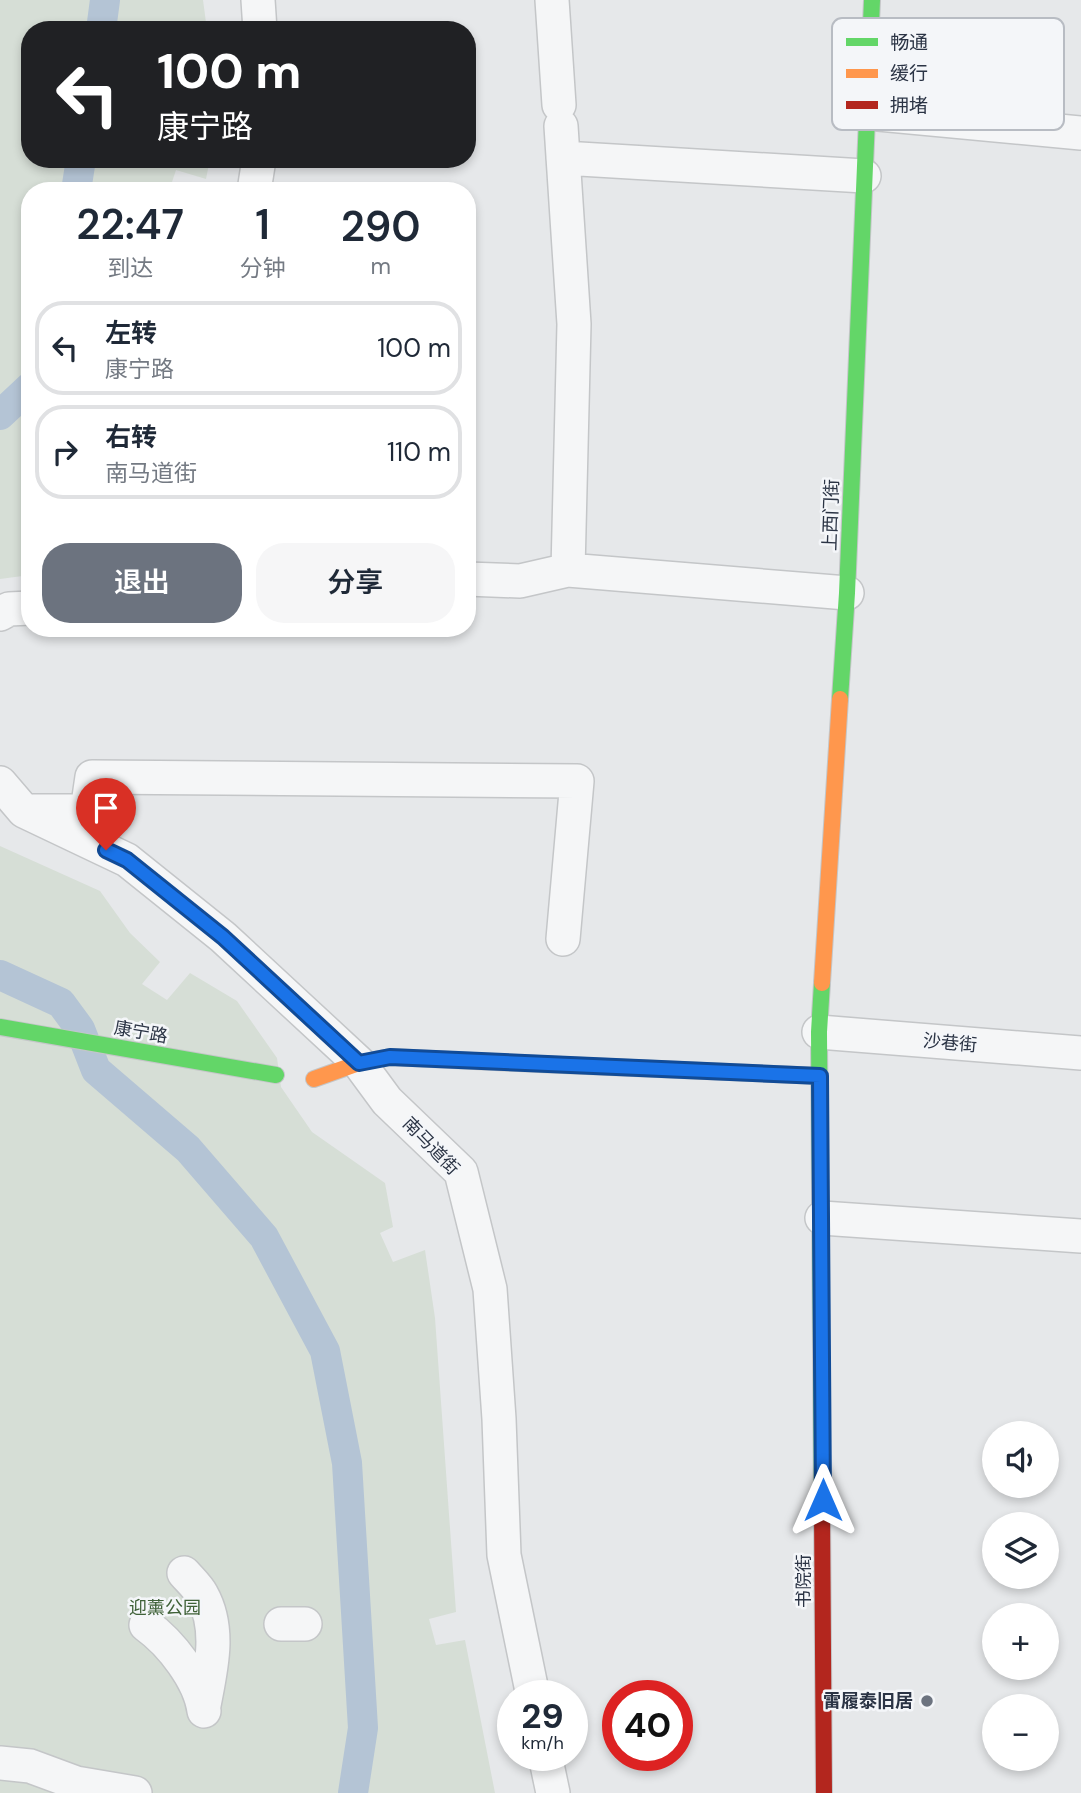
<!DOCTYPE html>
<html lang="zh">
<meta charset="utf-8">
<style>
body{margin:0;font-family:"DM Sans","Noto Sans SC",sans-serif;background:#f6f6f7;color:#1f2937;height:100vh;display:flex;flex-direction:column;font-size:26px;white-space:nowrap}
*{box-sizing:border-box;margin:0}
p{font-size:23px;color:#747a83}
.icon{flex:none;width:38px;height:38px;fill:none;stroke:currentColor;stroke-width:2;stroke-linecap:round;stroke-linejoin:round}
.map{position:relative;flex:1;overflow:hidden}
.details{position:absolute;left:21px;top:182px;width:455px;height:455px;display:flex;flex-direction:column;background:#fff;border-radius:28px;box-shadow:0 4px 10px #0003}
.details>*{flex:none}
.hud{position:absolute;left:21px;top:21px;width:455px;height:147px;border-radius:28px;box-shadow:0 4px 10px #0003;background:#202124;color:#fff;overflow:hidden}
.tools{position:absolute;left:982px;top:1421px;display:grid;gap:14px}
.tools a{display:grid;place-items:center;width:77px;height:77px;border-radius:50%;background:#fff;box-shadow:0 4px 10px #0003;font-size:35px}
.speed{position:absolute;left:497px;top:1680px;display:flex;gap:14px;font-size:35px;font-weight:700;text-align:center}
.speed>*{display:grid;place-content:center;width:91px;height:91px;border-radius:50%;background:#fff;box-shadow:0 4px 10px #0003;line-height:1}
.speed small{font-size:18px;font-weight:400}
.speed .limit{border:10px solid #d22;background:#fff;color:#111}
.pin{position:absolute;display:grid;place-items:center;width:60px;height:60px;color:#fff;margin:-72px -30px;border-radius:50% 50% 50% 0;rotate:-45deg;box-shadow:0 0 7px #0007}
.pin .icon{rotate:45deg}
.me{position:absolute;width:77px;margin:-38px;rotate:0deg;stroke-linejoin:round;filter:drop-shadow(0 0 5px #0008)}
.turn{display:flex;align-items:center;gap:24px;height:147px;padding:0 21px;font-size:32px}
.turn .icon{width:91px;height:91px;stroke-width:2.5}
.turn b{display:block;font-size:49px;line-height:60px}
.eta{display:flex;justify-content:space-evenly;align-items:center;height:119px;text-align:center}
.eta b{font-size:42px;font-weight:600;line-height:49px}
.cta{display:flex;gap:14px;margin-top:auto;padding:14px 21px}
.cta a{flex:1;height:80px;border-radius:28px;background:#6c737f;color:#fff;font-size:28px;font-weight:600;line-height:80px;text-align:center}
.cta a+a{background:#f6f6f7;color:#1f2937}
ul{padding:0;list-style:none}
li{display:flex;align-items:center;gap:21px;height:94px;margin:0 14px 10px;padding:0 7px;border:4px solid #e0e1e3;border-radius:28px}
li div{flex:1}
li b{display:block;font-size:26px}
li em{font-style:normal}
.map>svg:first-child{display:block}
.green{fill:#d6ded6}
.lines{fill:none;stroke-linecap:round;stroke-linejoin:round}
.canal{stroke:#b4c4d5;stroke-width:30}
.street-casing{stroke:#c4c6c8;stroke-width:36}
.fast-casing{stroke:#c4c6c8;stroke-width:18}
.slow-casing{stroke:#c4c6c8;stroke-width:18}
.jam-casing{stroke:#c4c6c8;stroke-width:18}
.street{stroke:#f5f6f7;stroke-width:33}
.fast{stroke:#63d668;stroke-width:16}
.slow{stroke:#ff974d;stroke-width:16}
.jam{stroke:#b3261e;stroke-width:16}
.route-casing{stroke:#114b97;stroke-width:18}
.route{stroke:#1a73e8;stroke-width:12}
.poi-dot{fill:#6c737f;stroke:#f4f6f9;stroke-width:2.5}
.labels{text-anchor:middle;dominant-baseline:central;stroke-width:5;stroke-linejoin:round;paint-order:stroke}
.street-label{font-size:18px;fill:#2b3445;stroke:#f4f6f9}
.park-label{font-size:18px;fill:#3f6138;stroke:#f4f6f9}
.poi-label{font-size:18px;font-weight:bold;fill:#2b3445;stroke:#f4f6f9;text-anchor:end}
.key{fill:#f4f6f9;stroke:#b8bcc3;stroke-width:2}
.key-label{font-size:19px;fill:#2b3445}
</style>
<div class="map">
<svg width="1081" height="1793" viewBox="0 0 1081 1793">
<rect width="100%" height="100%" fill="#e6e8ea"/>
<path class="green" d="M0 0H203L207 30H30V159H210L206 179 176 170 169 191H30V575L0 579Z
M0 846 100 891 130 933 160 962 142 984 167 1000 190 973 237 1001 277 1058 281 1087 312 1132 385 1183 393 1227 380 1233 393 1262 425 1250 435 1318 456 1612 429 1619 436 1645 465 1640 495 1793H0Z"/>
<g class="lines">
<path class="canal" d="M101 30 105 0
M76 191 81 159
M0 415 30 387
M0 975 61 1003 80 1029 96 1070 188 1149 264 1237 325 1351 347 1463 363 1728 353 1793"/>
<g class="street-casing">
<path id="street" d="M258 0 260 30
M552 0 559 105
M868 113 1081 133
M561 126 574 324 568 570
M563 158 864 176
M254 191 259 159
M467 579 520 581 568 570 847 593
M0 614 9 609 30 608
M0 783 24 811 127 860 223 937 359 1063 387 1101 461 1172 490 1289 499 1419 504 1555 533 1696
M33 811H87L92 777 577 781 563 939
M819 1032 1081 1053
M822 1218 1081 1236
M184 1573C190 1580 198 1587 202 1595 221 1629 211 1669 204 1705
M281 1624H305
M146 1625C171 1643 200 1680 204 1711
M545 1755 553 1793
M0 1763 30 1766 76 1783 135 1793"/>
</g>
<g class="fast-casing">
<path id="fast" d="M840 699 847 593 872 0
M822 983 819 1032 822 1509
M0 1027 276 1075
M539 1064 820 1076"/>
</g>
<g class="slow-casing">
<path id="slow" d="M822 983 840 699
M314 1079 359 1063 390 1057 539 1064"/>
</g>
<g class="jam-casing">
<path id="jam" d="M822 1509 824 1793"/>
</g>
<use href="#street" class="street"/>
<use href="#fast" class="fast"/>
<use href="#slow" class="slow"/>
<use href="#jam" class="jam"/>
</g>
<g class="lines">
<g class="route-casing">
<path id="route" d="M106 850 127 860 223 937 359 1063 390 1057 820 1076 823 1500"/>
</g>
<use href="#route" class="route"/>
</g>
<circle class="poi-dot" cx="927" cy="1701" r="7"/>
<g class="labels">
<g class="street-label">
<text transform="translate(831 515) rotate(-88)">上西门街</text>
<text transform="translate(141 1032) rotate(10)">康宁路</text>
<text transform="translate(950 1043) rotate(5)">沙巷街</text>
<text transform="translate(431 1146) rotate(46)">南马道街</text>
<text transform="translate(804 1581) rotate(-90)">书院街</text>
</g>
<g class="park-label">
<text x="165" y="1608">迎薰公园</text>
</g>
<g class="poi-label">
<text x="913" y="1701">雷履泰旧居</text>
</g>
</g>
<rect x="832" y="18" width="232" height="112" rx="10" class="key"/>
<rect x="846" y="38" width="32" height="8" fill="#63d668"/>
<rect x="846" y="69" width="32" height="9" fill="#ff974d"/>
<rect x="846" y="101" width="32" height="8" fill="#b3261e"/>
<g class="key-label">
<text x="890" y="49">畅通</text>
<text x="890" y="80">缓行</text>
<text x="890" y="112">拥堵</text>
</g>
</svg>
<div class="tools">
<a><svg class="icon" aria-label="sound" viewBox="0 0 24 24"><path d="M4 9h4l5-4v14l-5-4H4zM17 9q2 3 0 6"/></svg></a>
<a><svg class="icon" aria-label="layers" viewBox="0 0 24 24"><path d="M12 4l9 5-9 5-9-5zM3 14l9 5 9-5"/></svg></a>
<a>+</a>
<a>−</a>
</div>
<div class="speed"><div>29<small>km/h</small></div><div class="limit">40</div></div>
<div class="pin" style="left:106px;top:850px;background:#d93025"><svg class="icon" aria-label="arrive" viewBox="0 0 24 24"><path d="M6 21V4h12l-3 4 3 4H6"/></svg></div>
<svg class="me" style="left:823px;top:1500px" viewBox="-20 -20 40 40"><path d="M0-17L14 15 0 8-14 15z" fill="#1a73e8" stroke="#fff" stroke-width="4"/></svg>
<div class="hud">
<div class="turn"><svg class="icon" aria-label="left" viewBox="0 0 24 24"><path d="M17 20v-9H6M10 6l-5 5 5 5"/></svg><div><b>100 m</b>康宁路</div></div>
</div>
<section class="details">
<div class="eta">
<div><b>22:47</b><p>到达</p></div>
<div><b>1</b><p>分钟</p></div>
<div><b>290</b><p>m</p></div>
</div>
<ul>
<li><svg class="icon" aria-label="left" viewBox="0 0 24 24"><path d="M17 20v-9H6M10 6l-5 5 5 5"/></svg><div><b>左转</b><p>康宁路</p></div><em>100 m</em></li>
<li><svg class="icon" aria-label="right" viewBox="0 0 24 24"><path d="M7 20v-9h11M14 6l5 5-5 5"/></svg><div><b>右转</b><p>南马道街</p></div><em>110 m</em></li>
</ul>
<div class="cta"><a>退出</a><a>分享</a></div>
</section>
</div>
